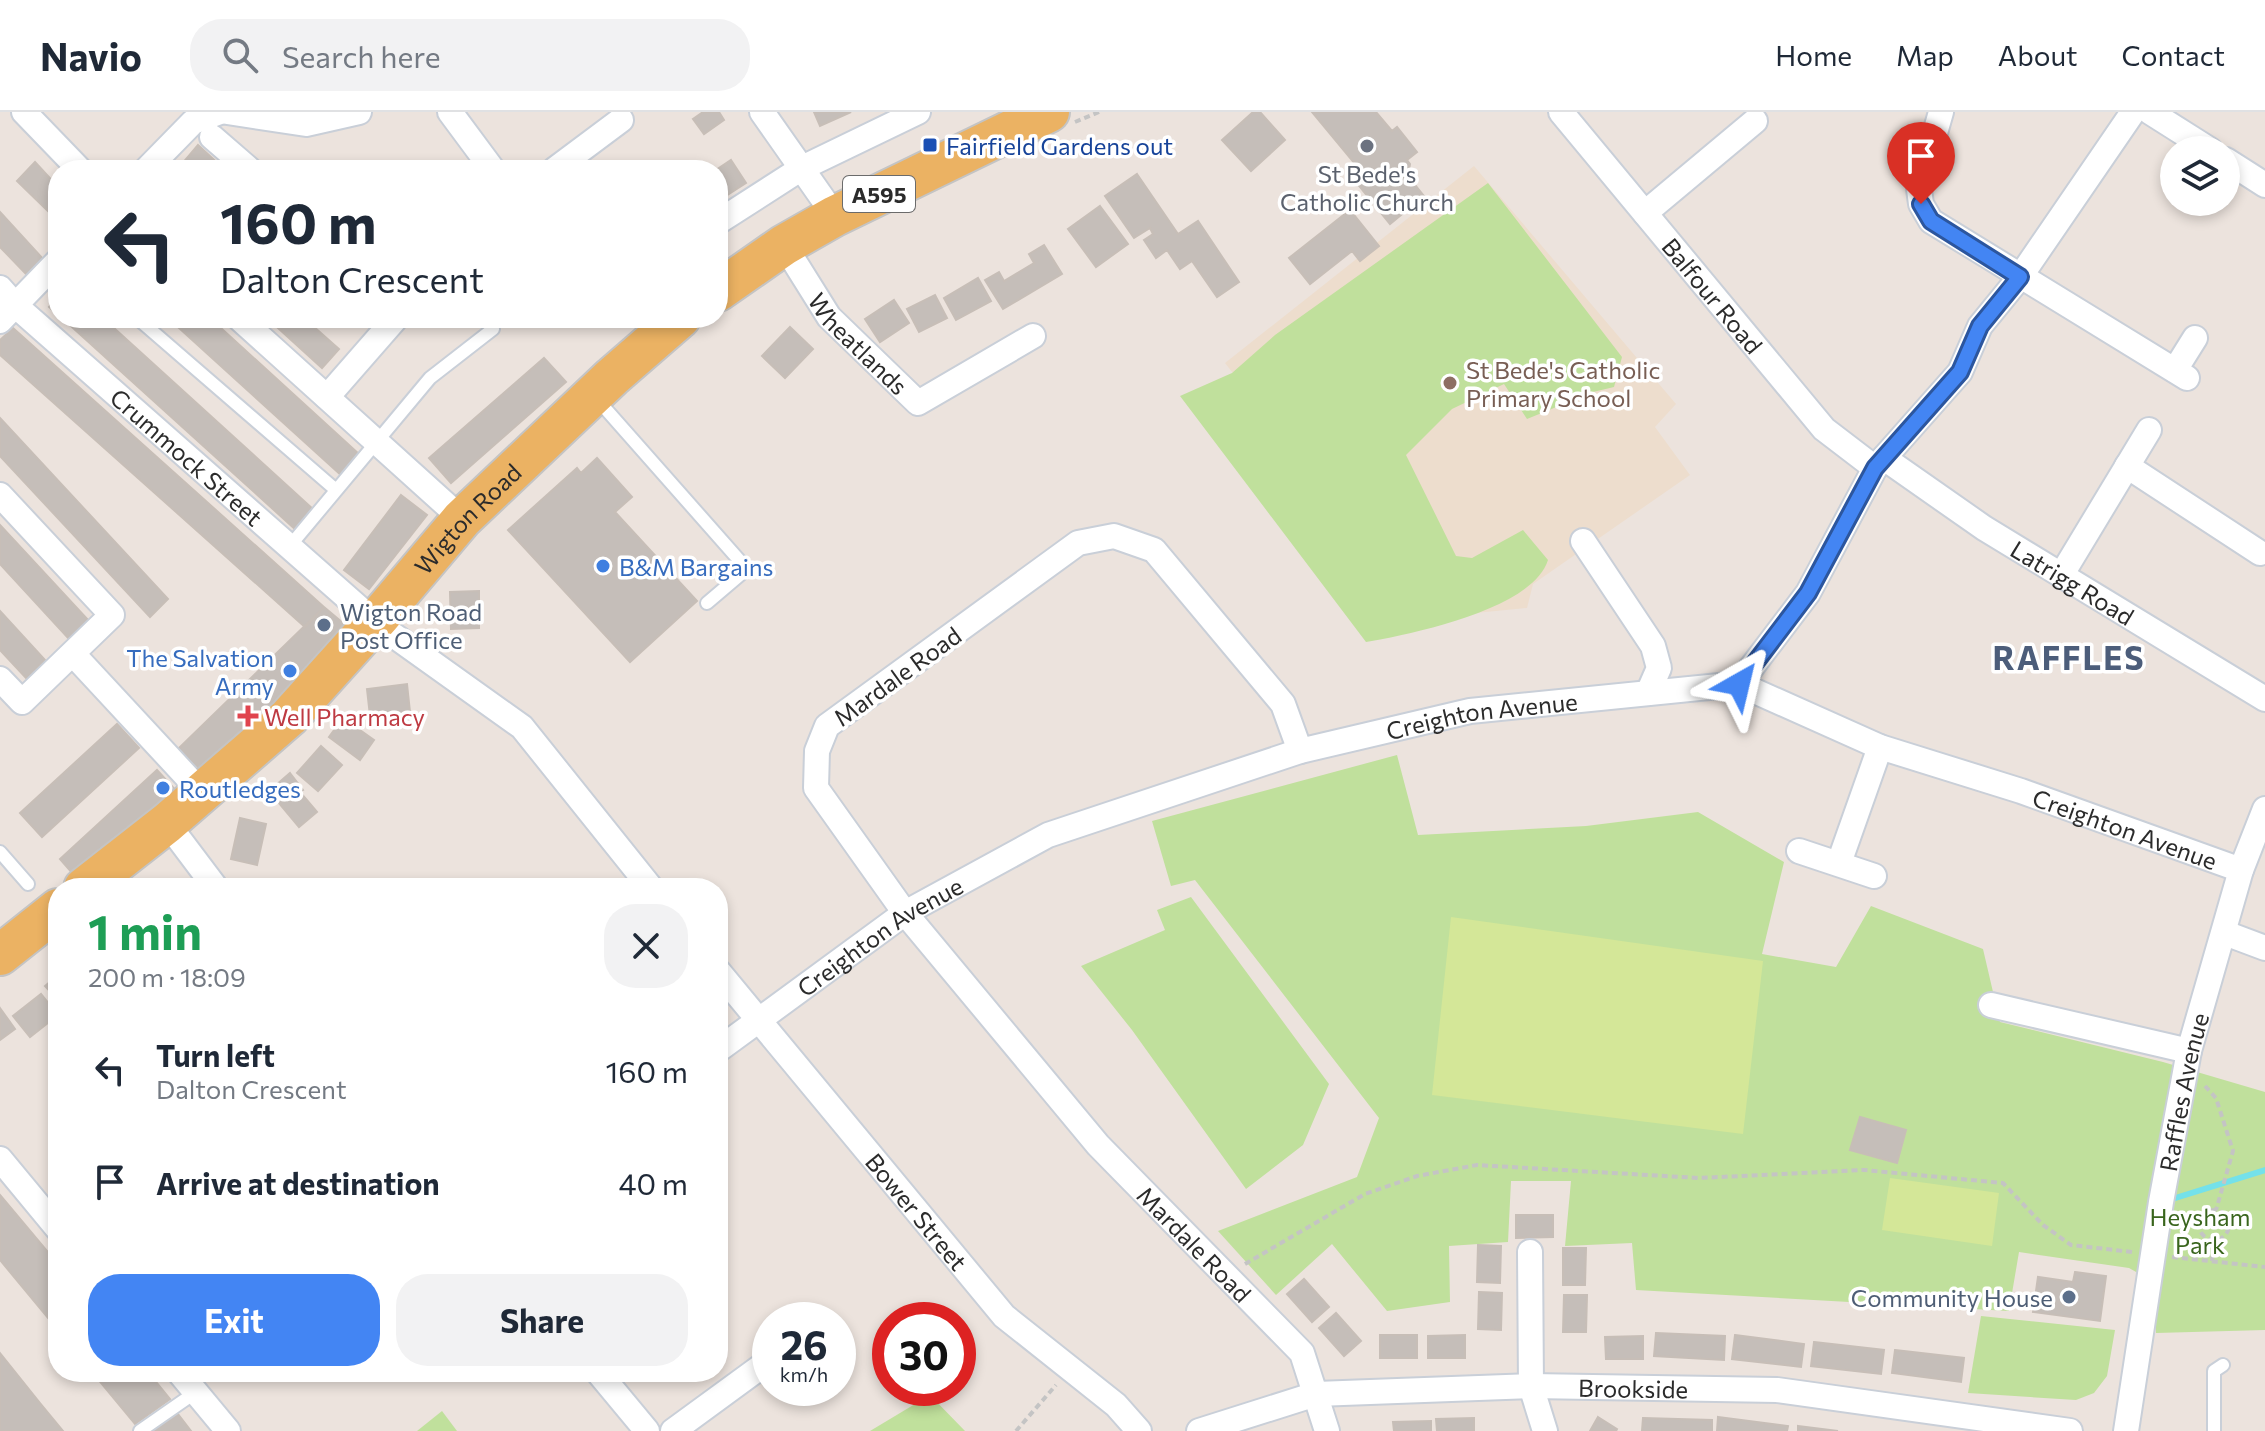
<!DOCTYPE html>
<meta charset="utf-8">
<style>
body{margin:0;font-family:Commissioner,sans-serif;background:#f2f2f3;color:#1f2937;height:100vh;display:flex;flex-direction:column;font-size:30px;white-space:nowrap}
*{box-sizing:border-box;margin:0}
p{font-size:26px;color:#747a83}
.icon{flex:none;width:44px;height:44px;fill:none;stroke:currentColor;stroke-width:2;stroke-linecap:round;stroke-linejoin:round}
.map{position:relative;flex:1;overflow:hidden}
.panel{position:absolute;left:48px;top:766px;width:680px;height:504px;display:flex;flex-direction:column;background:#fff;border-radius:32px;box-shadow:0 4px 12px #0003}
.panel>*{flex:none}
.hud{position:absolute;left:48px;top:48px;width:680px;height:168px;border-radius:32px;box-shadow:0 4px 12px #0003;background:#fff;color:#1f2937;overflow:hidden}
.controls{position:absolute;left:2160px;top:24px;display:grid;gap:16px}
.controls a{display:grid;place-items:center;width:80px;height:80px;border-radius:50%;background:#fff;box-shadow:0 4px 12px #0003;font-size:40px}
.speed{position:absolute;left:752px;top:1190px;display:flex;gap:16px;font-size:40px;font-weight:700;text-align:center}
.speed>*{display:grid;place-content:center;width:104px;height:104px;border-radius:50%;background:#fff;box-shadow:0 4px 12px #0003;line-height:1}
.speed small{font-size:20px;font-weight:400}
.speed .limit{border:12px solid #d22;background:#fff;color:#111}
.pin{position:absolute;display:grid;place-items:center;width:68px;height:68px;color:#fff;margin:-82px -34px;border-radius:50% 50% 50% 0;rotate:-45deg;box-shadow:0 0 8px #0007}
.pin .icon{rotate:45deg}
.me{position:absolute;width:88px;margin:-44px;rotate:37deg;stroke-linejoin:round;filter:drop-shadow(0 0 6px #0008)}
.turn{display:flex;align-items:center;gap:28px;height:168px;padding:0 40px;font-size:36px}
.turn .icon{width:104px;height:104px;stroke-width:2.5}
.turn b{display:block;font-size:56px;line-height:68px}
.round{display:grid;place-items:center;flex:none;width:84px;height:84px;border-radius:32px;background:#f2f2f3}
.summary{display:flex;align-items:center;justify-content:space-between;height:136px;padding:0 40px}
h1{font-size:48px;font-weight:700;line-height:60px;color:#1e9e55}
.primary-button{display:flex;gap:16px;margin-top:auto;padding:16px 40px}
.primary-button a{flex:1;height:92px;border-radius:32px;background:#4385f3;color:#fff;font-size:32px;font-weight:700;line-height:92px;text-align:center}
.primary-button a+a{background:#f2f2f3;color:#1f2937}
ul{padding:0;list-style:none}
li{display:flex;align-items:center;gap:24px;height:112px;padding:0 40px}
li div{flex:1}
li b{display:block;font-size:30px}
li em{font-style:normal}
header{display:flex;align-items:center;gap:48px;box-sizing:border-box;height:112px;padding:0 40px;background:#fff;border-bottom:2px solid #e0e1e3}
header strong{font-size:38px}
nav{display:flex;gap:44px;margin-inline-start:auto;font-size:28px}
.search{width:560px;height:72px;background:#f2f2f3;display:flex;align-items:center;gap:20px;box-sizing:border-box;padding:0 28px;border-radius:32px;color:#747a83;font-size:30px}
.map>svg:first-child{display:block}
.education{fill:#edddcd}
.green{fill:#c0e09c}
.pitch{fill:#d4e798}
.lines{fill:none;stroke-linecap:round;stroke-linejoin:round}
.stream{stroke:#74e1ea;stroke-width:6}
.building{fill:#c5beb9;stroke:#c7beb7;stroke-width:2}
.service-casing{stroke:#c9cfd8;stroke-width:16}
.minor-casing{stroke:#c9cfd8;stroke-width:28}
.primary-casing{stroke:#c4c4c4;stroke-width:44}
.path{stroke:#c4c4c4;stroke-width:4;stroke-dasharray:6 4;stroke-linecap:butt}
.service{stroke:#fff;stroke-width:12}
.minor{stroke:#fff;stroke-width:24}
.primary{stroke:#ebb263;stroke-width:40}
.route-casing{stroke:#2c569e;stroke-width:20}
.route{stroke:#4385f3;stroke-width:14}
.transit-dot{fill:#1a4fb4;stroke:#fff;stroke-width:3}
.worship-dot{fill:#6b7280;stroke:#fff;stroke-width:3}
.education-dot{fill:#8d6e63;stroke:#fff;stroke-width:3}
.shop-dot{fill:#3f7fe0;stroke:#fff;stroke-width:3}
.service-dot{fill:#5c6f8a;stroke:#fff;stroke-width:3}
.health-dot{fill:#e0444e;stroke:#fff;stroke-width:3}
.labels{text-anchor:middle;dominant-baseline:central;stroke-width:7;stroke-linejoin:round;paint-order:stroke}
.shield{fill:#fff;stroke:#6b6b6b;stroke-width:2}
.shield-label{font-size:22px;font-weight:bold;fill:#2b2b2b}
.transit-label{font-size:24px;fill:#164399;stroke:#fff;text-anchor:start}
.worship-label{font-size:24px;fill:#5b616d;stroke:#fff}
.street-label{font-size:24px;fill:#2b2b2b;stroke:#fff}
.education-label{font-size:24px;fill:#785e54;stroke:#fff;text-anchor:start}
.shop-label{font-size:24px;fill:#366cbe;stroke:#fff;text-anchor:start}
.service-label{font-size:24px;fill:#4e5e75;stroke:#fff;text-anchor:start}
.health-label{font-size:24px;fill:#be3a42;stroke:#fff;text-anchor:start}
.park-label{font-size:24px;fill:#39651d;stroke:#fff}
.district-label{font-size:32px;font-weight:bold;letter-spacing:2px;fill:#4c5d7a;stroke:#fff}
</style>
<header>
<strong>Navio</strong>
<div class="search"><svg class="icon" aria-label="search" viewBox="0 0 24 24"><circle cx="10" cy="10" r="6"/><path d="M15 15l6 6"/></svg>Search here</div>
<nav><a>Home</a><a>Map</a><a>About</a><a>Contact</a></nav>
</header>
<div class="map">
<svg width="2265" height="1319" viewBox="0 0 2265 1319">
<rect width="100%" height="100%" fill="#ece3dd"/>
<path class="education" d="M1474 54 1676 292 1655 315 1690 363 1533 472 1527 496 1425 506 1225 251Z"/>
<path class="green" d="M1488 71 1622 245 1614 275 1593 280 1527 307 1504 272 1452 297 1406 343 1456 444 1472 446 1523 418 1548 448C1533 497 1412 522 1366 530L1180 284 1232 261 1275 223Z
M1397 643 1418 723 1586 714 1698 700 1784 750 1762 842 1836 855 1871 794 1983 837 2000 910 2163 950 2265 980V1218L2156 1221 2154 1170 2129 1156 2019 1140 2009 1199 1636 1178 1632 1131 1565 1134 1571 1069H1511L1508 1130 1449 1134 1450 1190 1387 1199 1332 1132 1276 1183 1218 1119 1357 1065 1379 1006 1195 768 1171 774 1152 709Z
M1191 785 1329 972 1303 1033 1246 1077 1132 918 1081 854 1165 818 1157 798Z
M1981 1204 2115 1218 2107 1264 2094 1281 2076 1288 1968 1281Z
M930 1283 965 1319H870Z
M442 1299 457 1319H417Z"/>
<path class="pitch" d="M1451 805 1763 849 1743 1022 1432 983Z
M1890 1066 1999 1081 1992 1134 1882 1118Z"/>
<g class="lines">
<path class="stream" d="M2169 1088 2265 1058"/>
</g>
<path class="building" d="M703 0H719L724 8 704 22 693 7Z
M814 0H851L820 14Z
M1253 0H1260L1285 28 1251 59 1222 28Z
M1312 0H1376L1392 19 1397 15 1417 40 1407 48 1410 52 1408 64 1424 84 1390 112 1348 60 1356 53Z
M198 33 225 58H189L182 52Z
M731 48 746 71 718 89 716 58Z
M35 50 58 75V109L17 69Z
M1137 62 1178 122 1198 109 1239 170 1217 185 1192 149 1180 157 1167 138 1156 146 1144 128 1153 122 1150 116 1134 126 1105 84Z
M1100 94 1128 132 1096 155 1068 117Z
M1350 98 1379 134 1360 149 1352 139 1310 172 1289 146Z
M0 100 44 148 28 164 0 135Z
M1044 133 1062 162 1003 197 985 168 999 160 1004 169 1034 151 1029 142Z
M978 166 991 189 956 208 944 186Z
M935 183 947 206 919 220 907 197Z
M58 185V203L49 195Z
M894 188 909 211 880 230 865 207Z
M62 206H103L314 398 296 418Z
M168 206H210L359 342 342 364Z
M267 206H304L339 237 322 256Z
M351 206H367L360 214Z
M573 206H600V208L574 213Z
M790 215 813 237 785 266 762 244Z
M13 216 324 495 305 515 0 243V228Z
M544 246 566 270 451 371 429 346Z
M0 306 168 487 150 505 0 344Z
M597 346 632 385 615 400 697 489 630 550 508 418 577 356 581 361Z
M401 383 427 403 369 477 344 458Z
M0 413 89 509 70 528 0 452Z
M479 479V516L451 517 450 480Z
M324 495 349 516 203 660 200 659 178 637Z
M0 499 45 548 27 567 0 538Z
M407 572 410 600 370 604 367 577Z
M343 606 374 628 360 648 329 625Z
M117 612 139 636 42 725 20 701Z
M321 634 342 653 318 679 297 661Z
M157 658 179 682 81 771 60 747Z
M290 661 303 678 300 680 317 700 299 715 269 679Z
M240 706 266 712 257 753 231 747Z
M58 863V888L45 874Z
M41 882 58 903 30 925 13 904Z
M0 896 15 917 0 928Z
M1860 1005 1906 1018 1897 1051 1850 1038Z
M0 1083 58 1152V1218L0 1148Z
M1516 1103H1553V1125L1516 1126Z
M1478 1133 1501 1134 1500 1171 1477 1170Z
M1563 1136H1586L1585 1173H1563Z
M2075 1160 2106 1164 2100 1209 2033 1200 2038 1165 2073 1170Z
M1304 1167 1329 1195 1312 1210 1287 1182Z
M1479 1180 1502 1181 1501 1218 1478 1217Z
M1564 1183H1587L1586 1220H1563Z
M1336 1201 1361 1229 1344 1244 1319 1216Z
M1656 1221 1725 1224 1724 1248 1654 1244Z
M1380 1223H1417V1246H1380Z
M1465 1223V1246H1428V1224Z
M1735 1223 1804 1232 1801 1255 1732 1247Z
M1643 1224V1247H1606L1605 1225Z
M1814 1230 1884 1238 1881 1262 1811 1254Z
M1895 1238 1964 1246 1961 1270 1892 1261Z
M0 1241 40 1291 63 1319H0Z
M92 1260H148L170 1287 135 1312Z
M178 1302 191 1319H151Z
M1598 1305 1617 1317 1616 1319H1590Z
M1718 1305 1788 1314 1787 1319H1717Z
M1474 1306V1319H1437L1436 1307Z
M1643 1306 1712 1308V1319H1642Z
M1431 1309V1319H1394L1393 1310Z
M1798 1314 1838 1319H1798Z"/>
<g class="lines">
<g class="service-casing">
<path id="service" d="M137 206 336 378
M596 286 747 457 707 491
M289 435 430 266 493 217
M0 740 28 772
M140 1319 196 1280
M2214 1319V1259L2223 1253"/>
</g>
<g class="minor-casing">
<g id="minor">
<path d="M24 0 80 58"/>
<path d="M227 0 306 12 359 0"/>
<path d="M450 0 493 58"/>
<path d="M762 0 835 104"/>
<path id="s1" d="M1561 0 1824 317 1875 356"/>
<path d="M1941 0 1919 77 1921 92 1931 109 2187 266"/>
<path d="M2150 0 2210 38"/>
<path d="M212 25 250 58"/>
<path d="M2226 48 2265 73"/>
<path d="M146 58 193 10 220 0"/>
<path d="M554 58 621 8"/>
<path d="M1645 101 1755 9"/>
<path d="M718 110 802 56 918 0"/>
<path id="s2" d="M784 133 829 205 918 291 1033 224"/>
<path id="s3" d="M0 176 16 194 375 510 522 615 651 776"/>
<path d="M239 206 462 407"/>
<path d="M0 209 58 149"/>
<path d="M2175 258 2195 226"/>
<path d="M327 285 396 206"/>
<path id="s4" d="M1884 346 1984 416 2265 587"/>
<path d="M2127 354 2260 441"/>
<path d="M0 383 112 503 22 590 0 567"/>
<path d="M1583 429 1653 534 1659 556 1648 581"/>
<path d="M2062 462 2149 318"/>
<path d="M73 542 202 681"/>
<path d="M1739 572 1808 481 1875 356 1960 260 1980 214 2020 165 2133 0"/>
<path id="s5" d="M1300 639 1283 592 1154 438 1114 424 1078 431 827 614 817 639 816 676 905 801 1098 1033 1302 1241 1327 1319"/>
<path d="M167 711 216 776"/>
<path d="M1799 739 1874 764"/>
<path d="M1839 751 1880 635"/>
<path d="M2225 821 2265 836"/>
<path id="s6" d="M718 859 1004 1204 1116 1293 1139 1319"/>
<path d="M1991 893 2189 939"/>
<path id="s7" d="M718 938 905 801 1048 723 1300 639 1470 599 1739 572 1880 635 2021 679 2241 758"/>
<path d="M0 1047 58 1117"/>
<path d="M1530 1140 1531 1274 1545 1319"/>
<path d="M179 1260 228 1319"/>
<path d="M598 1260 647 1319"/>
<path d="M673 1319 766 1251"/>
<path id="s8" d="M1199 1319 1316 1282 1531 1274 1777 1278 2070 1319"/>
<path id="s9" d="M2126 1319 2161 1090 2189 939 2241 758 2265 697"/>
</g>
</g>
<g class="primary-casing">
<g id="primary">
<path d="M718 179 784 133 835 104 1049 0"/>
<path id="s10" d="M84 776 167 711 289 605 380 504 462 407 612 265 680 206"/>
<path d="M0 843 58 797"/>
</g>
</g>
<path class="path" d="M1075 10 1099 0
M2205 974 2216 986 2233 1039 2216 1098
M2199 1113a15 15 0 1 1 30 0a15 15 0 1 1-30 0Z
M2172 1145 2265 1155
M2212 1149 2214 1128
M1245 1152 1365 1082 1417 1064 1477 1053 1699 1066 1864 1058 2003 1071 2043 1113 2071 1133 2132 1140
M1016 1319 1056 1273"/>
<use href="#service" class="service"/>
<use href="#minor" class="minor"/>
<use href="#primary" class="primary"/>
</g>
<g class="lines">
<g class="route-casing">
<path id="route" d="M1739 572 1808 481 1875 356 1960 260 1980 214 2020 165 1931 109 1921 92"/>
</g>
<use href="#route" class="route"/>
</g>
<rect class="transit-dot" x="922" y="25" width="16" height="16" rx="4"/>
<circle class="worship-dot" cx="1367" cy="34" r="8"/>
<circle class="education-dot" cx="1450" cy="271" r="8"/>
<g class="shop-dot">
<circle cx="603" cy="454" r="8"/>
<circle cx="290" cy="559" r="8"/>
<circle cx="163" cy="676" r="8"/>
</g>
<g class="service-dot">
<circle cx="324" cy="513" r="8"/>
<circle cx="2069" cy="1185" r="8"/>
</g>
<path class="health-dot" d="M244 592h8v8h8v8h-8v8h-8v-8h-8v-8h8z"/>
<g class="labels">
<rect class="shield" x="843" y="64" width="72" height="36" rx="6"/>
<g class="shield-label">
<text x="879" y="82">A595</text>
</g>
<g class="transit-label">
<text x="946" y="33">Fairfield Gardens out</text>
</g>
<g class="worship-label">
<text x="1367" y="61">St Bede's<tspan x="1367" dy="28">Catholic Church</tspan></text>
</g>
<g class="street-label">
<text stroke="none"><textPath href="#s1" startOffset="238">Balfour Road</textPath></text>
<text stroke="none"><textPath href="#s2" startOffset="124">Wheatlands</textPath></text>
<text stroke="none"><textPath href="#s3" startOffset="252">Crummock Street</textPath></text>
<text stroke="none"><textPath href="#s10" startOffset="534">Wigton Road</textPath></text>
<text stroke="none"><textPath href="#s4" startOffset="226">Latrigg Road</textPath></text>
<text transform="translate(897 564) rotate(-36)">Mardale Road</text>
<text stroke="none"><textPath href="#s7" startOffset="846">Creighton Avenue</textPath></text>
<text stroke="none"><textPath href="#s7" startOffset="1518">Creighton Avenue</textPath></text>
<text stroke="none"><textPath href="#s7" startOffset="198">Creighton Avenue</textPath></text>
<text stroke="none"><textPath href="#s9" startOffset="344">Raffles Avenue</textPath></text>
<text stroke="none"><textPath href="#s6" startOffset="312">Bower Street</textPath></text>
<text stroke="none"><textPath href="#s5" startOffset="1298">Mardale Road</textPath></text>
<text stroke="none"><textPath href="#s8" startOffset="440">Brookside</textPath></text>
</g>
<g class="education-label">
<text x="1466" y="257">St Bede's Catholic<tspan x="1466" dy="28">Primary School</tspan></text>
</g>
<g class="shop-label">
<text x="619" y="454">B&amp;M Bargains</text>
<text x="274" y="545" text-anchor="end">The Salvation<tspan x="274" dy="28">Army</tspan></text>
<text x="179" y="676">Routledges</text>
</g>
<g class="service-label">
<text x="340" y="499">Wigton Road<tspan x="340" dy="28">Post Office</tspan></text>
<text x="2053" y="1185" text-anchor="end">Community House</text>
</g>
<g class="health-label">
<text x="264" y="604">Well Pharmacy</text>
</g>
<g class="park-label">
<text x="2200" y="1104">Heysham<tspan x="2200" dy="28">Park</tspan></text>
</g>
<g class="district-label">
<text x="2069" y="545">RAFFLES</text>
</g>
</g>
</svg>
<div class="controls">
<a><svg class="icon" aria-label="layers" viewBox="0 0 24 24"><path d="M12 4l9 5-9 5-9-5zM3 14l9 5 9-5"/></svg></a>
</div>
<div class="speed"><div>26<small>km/h</small></div><div class="limit">30</div></div>
<div class="pin" style="left:1921px;top:92px;background:#d93025"><svg class="icon" aria-label="arrive" viewBox="0 0 24 24"><path d="M6 21V4h12l-3 4 3 4H6"/></svg></div>
<svg class="me" style="left:1739px;top:572px" viewBox="-20 -20 40 40"><path d="M0-17L14 15 0 8-14 15z" fill="#4385f3" stroke="#fff" stroke-width="4"/></svg>
<div class="hud">
<div class="turn"><svg class="icon" aria-label="left" viewBox="0 0 24 24"><path d="M17 20v-9H6M10 6l-5 5 5 5"/></svg><div><b>160 m</b>Dalton Crescent</div></div>
</div>
<section class="panel">
<div class="summary"><div><h1>1 min</h1><p>200 m · 18:09</p></div><a class="round"><svg class="icon" aria-label="close" viewBox="0 0 24 24"><path d="M6 6l12 12M18 6L6 18"/></svg></a></div>
<ul>
<li><svg class="icon" aria-label="left" viewBox="0 0 24 24"><path d="M17 20v-9H6M10 6l-5 5 5 5"/></svg><div><b>Turn left</b><p>Dalton Crescent</p></div><em>160 m</em></li>
<li><svg class="icon" aria-label="arrive" viewBox="0 0 24 24"><path d="M6 21V4h12l-3 4 3 4H6"/></svg><div><b>Arrive at destination</b></div><em>40 m</em></li>
</ul>
<div class="primary-button"><a>Exit</a><a>Share</a></div>
</section>
</div>
